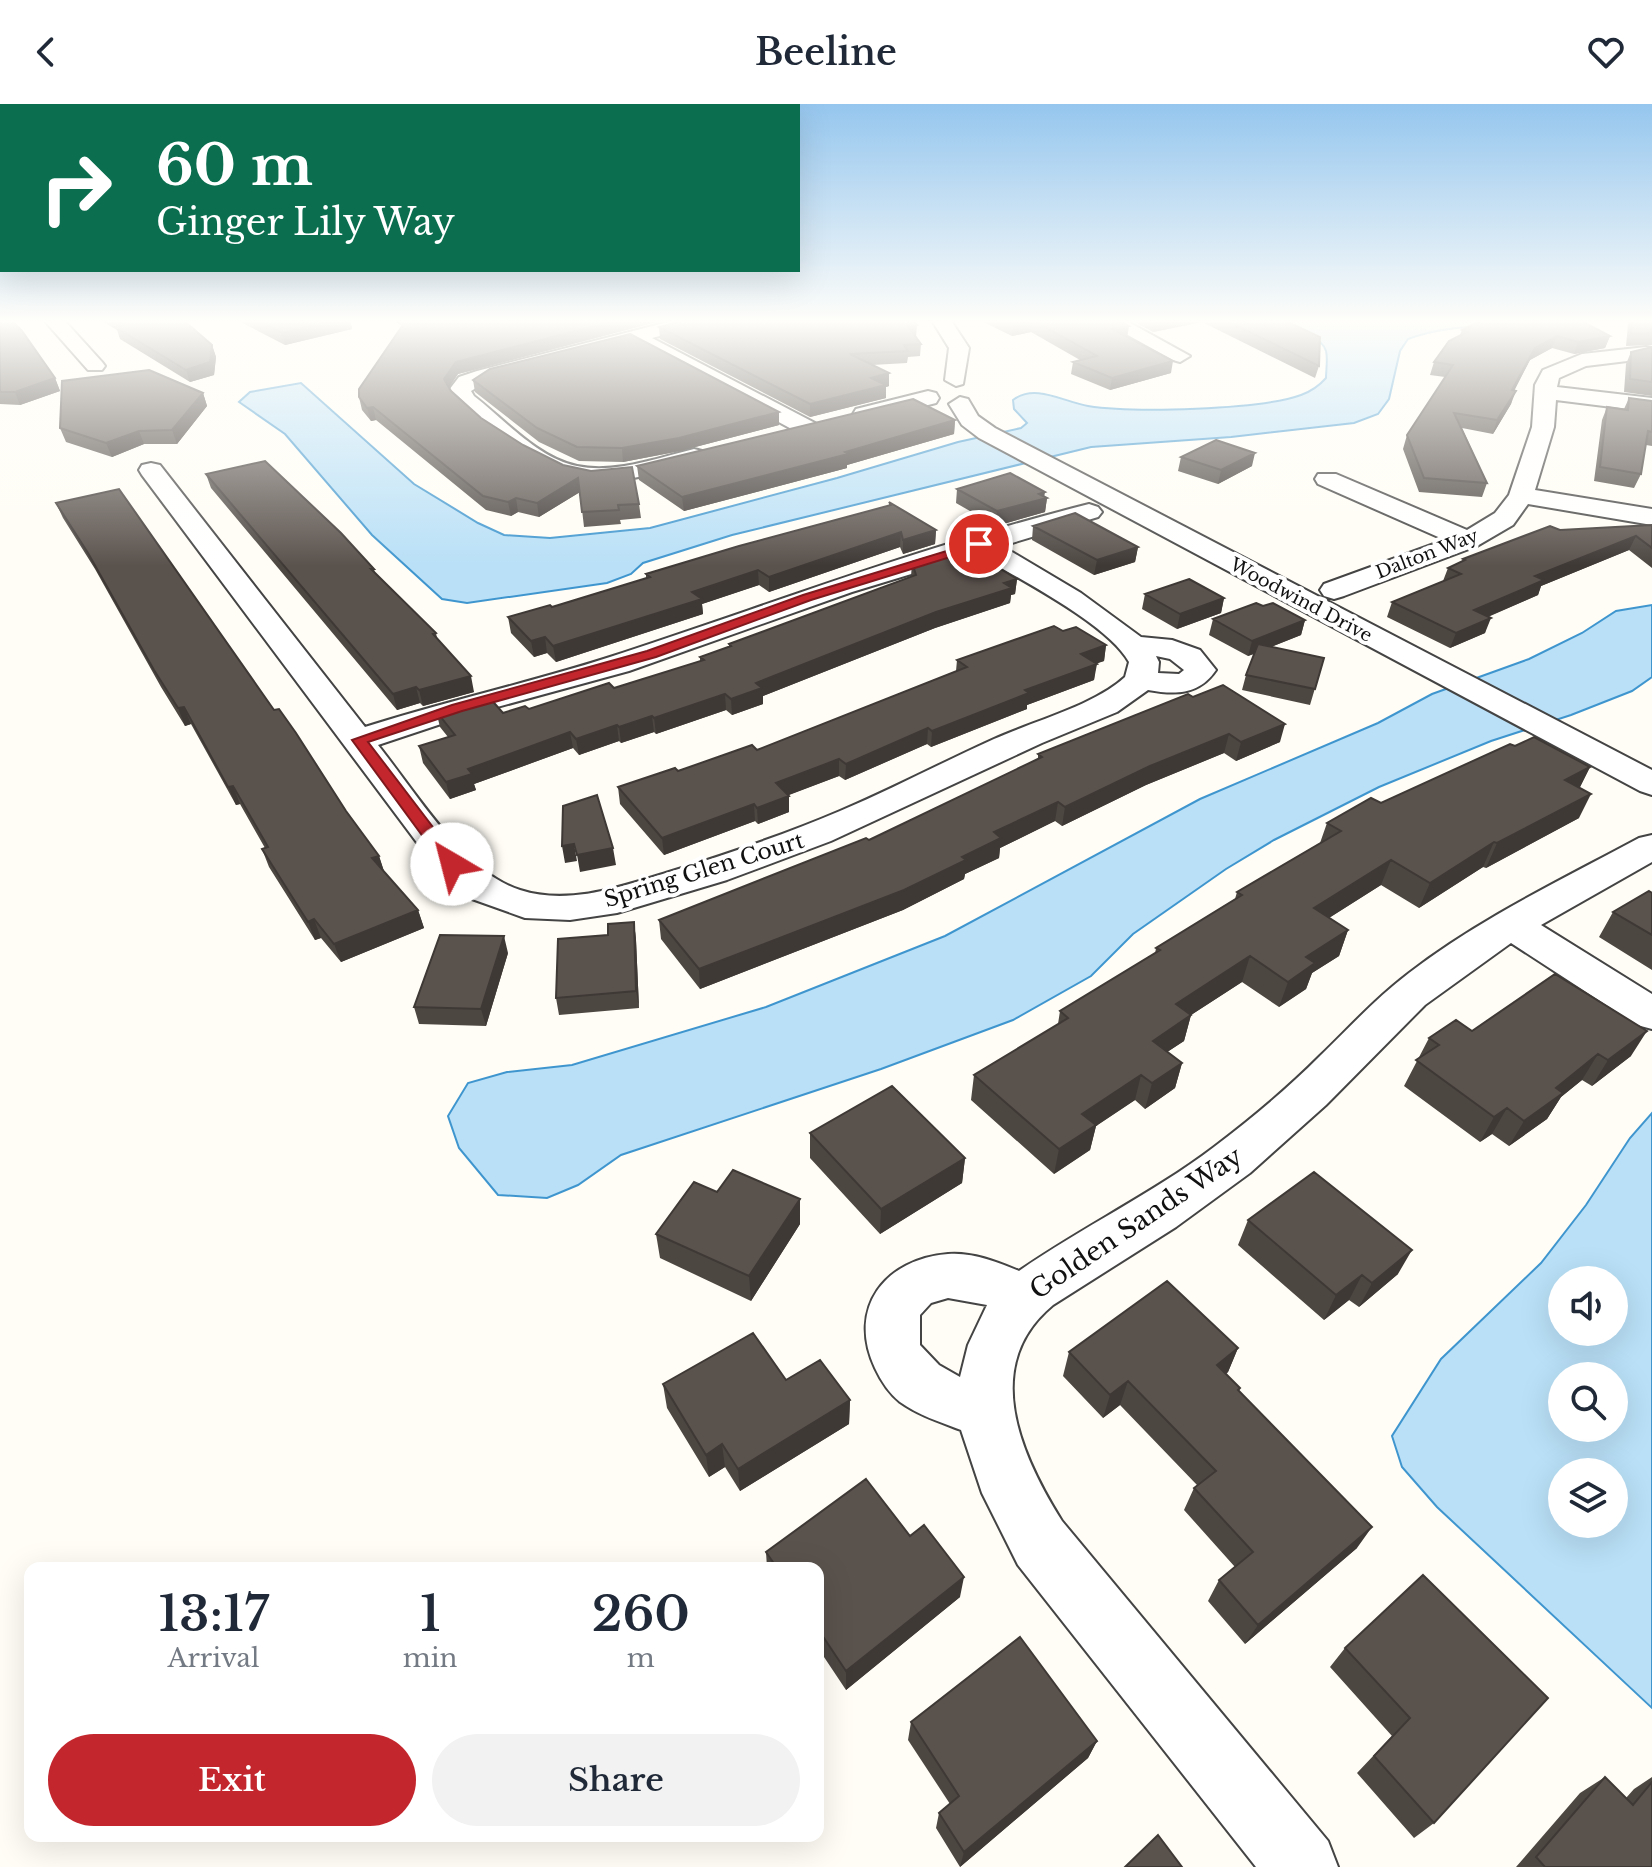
<!DOCTYPE html>
<style>
body{margin:0;font-family:"Libre Baskerville",serif;background:#f2f2f3;color:#1f2937;height:100vh;display:flex;flex-direction:column;font-size:30px;white-space:nowrap}
*{box-sizing:border-box;margin:0}
p{font-size:26px;color:#747a83}
.icon{flex:none;width:44px;height:44px;fill:none;stroke:currentColor;stroke-width:2;stroke-linecap:round;stroke-linejoin:round}
.map{position:relative;flex:1;overflow:hidden}
.panel{position:absolute;left:24px;top:1458px;width:800px;height:280px;display:flex;flex-direction:column;background:#fff;border-radius:16px;box-shadow:0 8px 32px #0002}
.panel>*{flex:none}
.top-card{position:absolute;left:0px;top:0px;width:800px;height:168px;box-shadow:0 8px 32px #0002;background:#0b6e4f;color:#fff;overflow:hidden}
.tools{position:absolute;left:1548px;top:1162px;display:grid;gap:16px}
.tools a{display:grid;place-items:center;width:80px;height:80px;border-radius:50%;background:#fff;box-shadow:0 8px 32px #0002;font-size:40px}
.pin{position:absolute;display:grid;place-items:center;width:68px;height:68px;color:#fff;margin:-34px;border:4px solid #fff;border-radius:50%;box-shadow:0 2px 8px #0007}
.me{position:absolute;width:88px;margin:-44px;rotate:323deg;stroke-linejoin:round;filter:drop-shadow(0 0 6px #0008)}
.turn{display:flex;align-items:center;gap:28px;height:168px;padding:0 24px;font-size:36px}
.turn .icon{width:104px;height:104px;stroke-width:2.5}
.turn b{display:block;font-size:56px;line-height:68px}
.eta{display:flex;justify-content:space-evenly;align-items:center;height:136px;text-align:center}
.eta b{font-size:48px;font-weight:600;line-height:56px}
.button{display:flex;gap:16px;margin-top:auto;padding:16px 24px}
.button a{flex:1;height:92px;border-radius:48px;background:#c4262e;color:#fff;font-size:32px;font-weight:600;line-height:92px;text-align:center}
.button a+a{background:#f2f2f3;color:#1f2937}
header{display:flex;justify-content:space-between;align-items:center;height:104px;padding:0 24px;background:#fff;font-size:36px;font-weight:600}
.map>svg:first-child{display:block}
.water{fill:#b9e0f7;stroke:#3f96cf;stroke-width:2;fill-rule:evenodd}
.lines{fill:none;stroke-linecap:round;stroke-linejoin:round}
.minor-casing{stroke:#444;stroke-width:4}
.minor{fill:#fff;fill-rule:evenodd}
.wall{fill:#4d4742}
.shaded-wall{fill:#3f3936}
.building{fill:#5a524d;stroke:#3f3936;stroke-width:2}
.route{fill:#c4262e;stroke:#7f191e;stroke-width:2}
.labels{text-anchor:middle;dominant-baseline:central;stroke-width:8;stroke-linejoin:round;paint-order:stroke}
.far-street-label{font-size:18px;fill:#111;stroke:#fff}
.street-label{font-size:22px;fill:#111;stroke:#fff}
.near-street-label{font-size:26px;fill:#111;stroke:#fff}
</style>
<header><svg class="icon" aria-label="back" viewBox="0 0 24 24"><path d="M15 5l-7 7 7 7"/></svg>Beeline<svg class="icon" aria-label="heart" viewBox="0 0 24 24"><path d="M12 20l-8-8c-3-5 5-10 8-4 3-6 11-1 8 4z"/></svg></header>
<div class="map">
<svg width="1652" height="1763" viewBox="0 0 1652 1763">
<rect width="100%" height="100%" fill="#fffdf5"/>
<path class="water" d="M1268 215H1546C1501 225 1452 218 1408 235L1400 247 1389 295 1378 310 1354 319 1231 333 1091 343 732 431 643 459 631 470 607 479 467 499 442 495 372 431 285 330 239 298 250 288 301 279 414 380 478 419 504 431 550 434 650 424 837 374 958 338 1021 324 1027 319 1014 305 1013 296C1035 279 1064 298 1088 302 1133 309 1260 306 1301 291 1312 287 1319 282 1326 274 1326 266 1328 255 1326 247 1321 229 1283 221 1268 215Z
M1652 501V573L1632 587 1571 611 1491 637 1379 683 1274 736 1226 765 1133 830 1091 872 1013 916 881 965 621 1051 578 1081 547 1094 498 1091 459 1044 448 1012 468 979 507 968 572 961 766 903 945 832 1200 695 1378 619 1432 590 1529 555 1582 529 1616 507Z
M1652 1009V1604L1437 1403 1402 1363 1392 1332 1441 1255 1541 1159 1586 1101 1630 1034ZM1562 1176H1614V1228H1562ZM1614 1272V1324H1562V1272ZM1562 1368H1614V1420H1562Z"/>
<g class="lines">
<g class="minor-casing">
<path id="minor" d="M43 215H63L102 258 105 262 102 266H88Z
M680 215 705 217 702 221 652 234 815 319 818 324 815 329H799L632 239 491 275 471 287 474 292C505 316 538 354 577 362 615 370 657 354 694 345L702 347 706 352 702 357C614 380 573 397 496 333 479 319 459 306 449 286L459 273 477 267Z
M931 215H950L969 244 963 280 956 282 945 276 949 244Z
M1099 215H1123L1190 252 1180 258 1173 256Z
M1646 243 1652 244V254L1586 262 1559 274 1557 283 1652 294V308L1556 296 1554 323 1535 386 1652 405V421L1528 400 1513 421 1477 442 1344 492 1334 495 1324 492 1320 486 1324 480 1445 436 1318 380 1315 375 1318 370H1336L1467 426 1495 409 1509 391 1532 323 1535 281 1543 266 1582 250Z
M928 287 936 289 939 294 936 299 864 317 853 310 856 305Z
M960 293 968 295 978 312 995 324 1652 666V691L1640 687 979 334 962 321 949 300Z
M151 359 160 361 365 623C446 597 529 579 610 553 769 501 926 441 1089 400L1098 403 1102 408 1098 413 1002 442 1081 489 1141 533 1172 536 1200 546 1216 566C1199 591 1176 591 1148 586L1117 608 1042 639 831 737 727 776 617 809 570 816 525 814 472 795 439 768 142 371 139 366 142 361ZM977 450C1017 474 1107 519 1129 558L1125 573C1095 601 1034 617 994 635 943 658 892 685 840 707 784 731 727 750 669 768 623 782 569 802 520 786 463 768 415 687 378 641L468 611 629 567 852 488ZM1156 552 1170 555 1184 566 1179 570 1158 569 1159 558Z
M1652 731V758L1541 821 1652 890V925L1637 921 1511 839 1425 901 1326 1001 1250 1069 1176 1123 1053 1201C979 1262 1022 1353 1062 1417L1328 1737 1338 1763H1256L1018 1461 982 1389 961 1326C940 1318 918 1311 900 1298 889 1289 881 1277 875 1264 847 1204 885 1155 948 1150 973 1148 997 1158 1019 1167 1082 1123 1152 1090 1214 1043 1251 1015 1287 985 1320 952 1349 924 1376 894 1409 869 1479 815 1561 776 1639 734ZM948 1194 987 1201 968 1241 960 1273 939 1261 920 1241V1211L931 1199Z"/>
</g>
<use href="#minor" class="minor"/>
</g>
<path class="wall" d="M0 215 55 274 60 287 20 301 0 300Z
M98 215H182L212 241 216 253 214 271 190 278 120 235 117 226Z
M235 215H350L352 225 285 241Z
M391 215H668L458 270 449 284 481 314 523 341 639 400 641 414 620 416 621 420 584 423 580 388 539 413 518 408 511 412 486 406 376 316 371 317 362 306 359 293 402 222Z
M977 215H1116L1127 233 1171 269 1110 286 1071 270 1073 258 1080 256 1031 228 1012 232Z
M1129 215H1282L1319 262 1315 274 1202 218 1153 228Z
M1476 215H1578L1610 232 1605 244 1574 250 1552 244 1530 256 1514 286 1511 300 1493 330 1462 324 1487 379 1482 393 1419 388 1403 345 1407 331 1445 273 1430 271 1434 258 1460 231 1462 226 1481 217Z
M1630 215H1652V241L1626 242 1628 220Z
M659 223 916 233 921 240 920 252 908 253 907 259 872 261 889 269V282L886 283V294L810 313 660 235Z
M1652 244V292L1624 288 1626 260 1631 248Z
M473 276 779 308V321L680 347 623 358 579 357 539 338 475 288Z
M203 289 207 302 177 340H144L112 353 66 338 60 324Z
M1629 294 1652 297V342L1646 341 1641 370 1634 384 1594 377 1602 316 1607 303 1624 305Z
M955 316 954 330 847 361V364L684 407 639 376 637 362Z
M1181 353 1252 362 1218 380 1178 367Z
M206 370 374 465 375 469 436 529 437 534 474 588 423 602 420 599 397 606 211 384Z
M957 385 1044 392 1047 394 1045 408 996 422 956 399Z
M889 398 936 426 935 440 903 450 900 443 769 488 759 481 702 500 703 510 556 558 547 549 534 553 511 529 508 513 552 503 646 474V470L889 402Z
M56 399 274 606 346 707 379 752 384 768 418 806 424 824 341 858 321 834 315 836 269 763 262 745 265 744 240 700 236 701 191 620 185 622 161 583 95 465 63 414Z
M1652 421V464L1629 446 1541 482 1538 491 1488 513 1485 529 1450 544 1387 513 1392 498 1443 477 1448 464 1462 458 1463 455 1560 426Z
M1033 422 1138 443 1135 458 1094 471 1032 436Z
M912 458 1017 475 1015 490 1011 491 1010 499 935 524 763 592V600L732 611 726 606 656 630 654 628 621 639 619 637 579 651 573 644 474 680 476 686 450 695 423 659 419 642 448 633 440 623 436 607 503 609 529 605 614 584 700 557V553L729 543V540L911 473Z
M1145 490 1224 494 1221 509 1177 525 1142 505Z
M1263 502 1305 516 1301 531 1271 543 1324 554 1310 601 1242 586 1246 571 1254 550 1248 552 1209 531 1213 515Z
M1063 527 1106 541 1104 557 1096 559 1094 576 1027 601V605L931 643 927 640 845 676 839 672 788 691 789 708 758 720 755 717 664 751 620 700 618 683 757 646 956 567 957 556Z
M1188 590 1280 638 1236 657 1224 649 1146 681 1062 722 1055 717 1000 744 999 754 965 770 964 775 903 806 700 885 661 835 659 816 869 736 1038 655V650Z
M1515 642 1590 663 1580 683 1579 714 1486 764 1483 763 1419 804 1381 781 1329 814 1348 826 1339 852 1312 869 1306 885 1279 903 1242 878 1191 911 1184 937 1167 948 1182 959 1175 984 1145 1005 1135 996 1096 1022 1090 1046 1054 1070 971 996 974 971 1058 920 1060 907 1155 850 1156 844 1235 795 1237 788 1320 739 1327 719 1381 699Z
M1652 789V866L1599 833 1613 808Z
M634 818 636 836 639 904 559 911 556 894 608 831Z
M508 849 486 922 419 920 414 903Z
M1472 927 1631 952 1592 982 1582 976 1561 993 1547 1015 1509 1042 1492 1030 1480 1038 1404 982 1429 934Z
M810 1029 965 1054 962 1079 880 1130 810 1054Z
M717 1088 800 1095V1120L751 1197 660 1154 656 1130Z
M1248 1116 1398 1170 1359 1203 1349 1196 1324 1216 1238 1141Z
M1238 1244 1228 1268 1226 1270 1240 1284 1239 1287 1357 1444 1245 1540 1208 1497 1219 1476 1235 1463 1184 1406 1194 1384 1197 1381 1120 1301 1103 1314 1063 1272 1069 1248Z
M786 1276 850 1296 849 1320 740 1387 725 1363 709 1373 667 1304 663 1280Z
M766 1448 960 1493 846 1586 818 1544V1464H767Z
M1423 1471 1434 1719 1414 1734 1357 1669 1392 1632 1330 1563 1345 1544Z
M911 1618 1097 1637 1088 1654 960 1763 936 1724 939 1709 950 1700 908 1636Z
M1605 1673 1626 1694 1634 1685 1652 1673V1763H1516L1580 1689Z"/>
<path class="shaded-wall" d="M340 215H350L352 225 285 241 282 229Z
M622 215H668L458 270 446 287 444 275 456 258Z
M1161 215H1203L1202 218 1153 228 1155 216Z
M1032 216 1031 228 1012 232 1013 220Z
M917 221 916 233 908 222Z
M1129 222 1127 234 1112 225Z
M1557 232 1552 244 1530 256 1508 299 1512 286 1535 244Z
M1610 232 1605 244 1574 250 1578 238Z
M212 241 216 253 214 271 190 278 186 266Z
M1173 257 1171 269 1110 286 1112 274Z
M889 269V282L886 283V294L810 313V300L871 274Z
M55 274 60 287 20 301 15 288Z
M1516 287 1511 300 1493 330 1497 316Z
M203 289 207 302 177 340 172 326Z
M373 303 376 316 371 317 367 304Z
M779 308V321L680 347 623 358 622 344Z
M955 316 954 330 847 361V364L684 407 682 393Z
M139 327 144 340 112 353 106 339Z
M1255 349 1252 362 1218 380 1221 366Z
M578 374 580 388 539 413 537 399Z
M1045 388 1044 394H1047L1045 408 996 422 997 407Z
M516 394 518 408 511 412 508 398Z
M936 426 935 440 903 450V436Z
M901 428 900 443 769 488V473Z
M1636 432 1629 446 1541 482 1538 491 1468 521 1474 506 1535 472Z
M1138 443 1135 458 1094 471 1097 456Z
M758 466 759 481 702 500 703 510 556 558 553 542 692 488Z
M1017 475 1015 490 1011 491 1010 499 935 524 763 592V600L732 611 731 595 756 579Z
M1224 494 1221 509 1177 525 1180 510Z
M1491 514 1485 529 1450 544 1456 529Z
M1305 516 1301 531 1248 552 1252 537Z
M545 533 547 549 534 553 531 537Z
M1106 541 1104 557 1079 566 1081 550Z
M1097 560 1094 576 1027 601V605L931 643 932 627 1025 586Z
M471 572 474 588 423 602 419 586Z
M416 583 420 599 397 606 393 590Z
M725 590 726 606 656 630 654 614Z
M184 603 191 620 185 622 178 604Z
M652 612 654 628 621 639 619 623Z
M1285 620 1280 638 1236 657 1241 638Z
M617 621 619 637 579 651 576 635Z
M928 624 927 640 845 676 846 660Z
M570 628 573 644 474 680 476 686 450 695 446 678 468 665Z
M1229 630 1224 649 1146 681 1062 722 1065 703 1150 662Z
M839 655V672L776 696V679Z
M1590 663 1578 687 1565 676Z
M233 682 240 700 236 701 228 683Z
M1591 690 1579 714 1486 764 1497 739Z
M789 692V708L758 720 757 704Z
M1058 698 1055 717 1000 744 999 754 965 770 964 775 903 806 700 885 699 865 962 753 994 728Z
M754 700 755 717 664 751 662 734Z
M1494 738 1483 763 1419 804 1430 779Z
M574 740 577 757 565 759 562 742Z
M613 744 616 761 580 768 577 751Z
M379 752 385 770 372 754Z
M1391 756 1381 781 1305 829 1314 804Z
M418 806 424 824 341 858 334 840Z
M314 815 321 834 315 836 308 818Z
M634 818 636 836 639 904 636 887Z
M1348 826 1339 852 1312 869 1306 885 1279 903 1288 878 1306 853Z
M504 832 508 849 486 922 481 905Z
M1250 852 1242 878 1191 911 1184 937 1146 962 1153 937 1176 900Z
M1647 927 1631 952 1592 982 1608 956Z
M1598 950 1582 976 1561 993 1547 1015 1509 1042 1524 1017 1556 984Z
M1182 959 1175 984 1145 1005 1152 979Z
M1141 971 1135 996 1096 1022 1090 1046 1054 1070 1059 1045 1082 1010Z
M1507 1004 1492 1030 1480 1038 1494 1013Z
M965 1054 962 1079 880 1130 881 1105Z
M800 1095V1120L751 1197 749 1172Z
M1412 1146 1398 1170 1359 1203 1372 1179Z
M1362 1171 1349 1196 1324 1216 1336 1191Z
M1238 1244 1228 1268 1207 1284 1217 1261Z
M1128 1277 1120 1301 1103 1314 1110 1291Z
M850 1296 849 1320 740 1387 738 1365Z
M722 1340 725 1363 709 1373 706 1351Z
M1372 1423 1357 1444 1245 1540 1258 1521Z
M964 1473 960 1493 846 1586V1567Z
M1097 1637 1088 1654 960 1763 964 1748Z"/>
<path class="building" d="M0 215H10L22 227 55 274 15 288H0Z
M114 215H182L212 241 210 258 186 266 115 223 123 221Z
M255 215H340L282 229Z
M407 215H622L456 258 444 275 451 287 481 314 523 341 563 361 591 367 632 363 639 400 618 401 619 406 582 408 578 374 537 399 516 394 508 398 483 392 373 303 367 304 359 293V285Z
M690 215H911L917 221 908 222 921 240 904 241 908 247 850 250 889 269 871 274 886 281 810 300 659 223Z
M1002 215H1116L1129 222 1112 225 1173 257 1112 274 1073 258 1097 252 1032 216 1013 220Z
M1223 215H1282L1320 233 1319 262Z
M1484 215H1578L1610 232 1578 238 1557 232 1535 244 1512 286 1516 287 1497 316 1454 309 1487 379 1424 374 1407 331 1453 261 1434 258 1449 237 1467 228 1462 226Z
M1632 215H1652V229L1631 230Z
M630 230 779 308 679 334 622 344 577 343 537 324 473 276 490 265Z
M1652 243V278L1630 275 1631 248Z
M149 266 203 289 172 326 139 327 106 339 60 324 62 277Z
M1629 294 1652 297V328L1648 327 1641 370 1600 363 1607 303 1628 306Z
M913 295 955 316 845 348 848 350 682 393 637 362Z
M1216 336 1255 349 1221 366 1181 353Z
M265 357 341 429 374 465H371L436 529 433 530 471 572 419 586 416 583 393 590 206 370Z
M1010 369 1045 388 1039 390 1047 394 997 407 957 385Z
M119 385 274 606 279 605 296 629 346 707 379 752 372 754 418 806 334 840 314 815 308 818 262 745 268 743 233 682 228 683 184 603 178 604 154 566 88 449 56 399Z
M889 398 936 426 903 436 901 428 769 473 758 466 692 488 702 495 553 542 545 533 531 537 508 513 550 501 552 503 650 473 646 470 739 442 891 401Z
M1075 409 1138 443 1097 456 1033 422Z
M1652 421V444L1636 432 1535 472 1544 476 1474 506 1491 514 1456 529 1392 498 1461 470 1448 464 1465 456 1463 455 1550 422 1560 426Z
M964 443 1017 475 1004 479 1012 484 936 508 756 579 762 584 731 595 725 590 654 614 652 612 619 623 617 621 576 635 570 628 468 665 472 670 446 678 419 642 455 631 436 607 488 592 503 609 525 602 529 605 609 579 614 584 704 556 700 553 731 542 729 540 916 471 912 458Z
M1189 475 1224 494 1180 510 1145 490Z
M1256 499 1263 502 1273 499 1305 516 1252 537 1213 515Z
M1054 522 1063 527 1076 523 1106 541 1081 550 1097 560 1025 586 1029 589 932 627 928 624 846 660 839 655 776 679 789 692 757 704 754 700 662 734 618 683 675 664 678 667 752 641 757 646 967 563 957 556Z
M1258 540 1324 554 1315 585 1246 571Z
M1223 581 1285 620 1241 638 1229 630 1150 662 1065 703 1058 698 994 728 1001 734 962 753 966 756 904 786 699 865 659 816 866 734 869 736 1042 653 1038 650 1188 590 1193 593Z
M1534 633 1590 663 1565 676 1591 690 1497 739 1494 738 1430 779 1391 756 1314 804 1348 826 1306 853 1315 859 1288 878 1250 852 1176 900 1191 911 1153 937 1182 959 1152 979 1141 971 1082 1010 1096 1021 1059 1045 974 971 1068 914 1060 907 1160 846 1156 844 1242 791 1237 788 1341 727 1327 719 1371 694 1381 699 1510 640 1515 642Z
M597 691 613 744 577 751 574 740 562 742 563 702Z
M1649 787 1652 789V831L1613 808Z
M634 818 636 887 556 894 558 835 608 831V820Z
M440 831 504 832 481 905 414 903Z
M1555 870 1647 927 1608 956 1598 950 1556 984 1563 989 1524 1017 1507 1004 1494 1013 1416 956 1439 941 1429 934 1456 916 1472 927Z
M892 982 965 1054 881 1105 810 1029Z
M733 1066 800 1095 749 1172 656 1130 694 1078 717 1088Z
M1314 1068 1412 1146 1372 1179 1362 1171 1336 1191 1248 1116Z
M1167 1177 1238 1244 1217 1261 1240 1284 1238 1286 1372 1423 1258 1521 1219 1476 1253 1448 1194 1384 1216 1367 1128 1277 1110 1291 1069 1248Z
M753 1229 786 1276 820 1256 850 1296 738 1365 722 1340 706 1351 663 1280Z
M866 1375 910 1432 924 1421 964 1473 846 1567 818 1525V1464H777L766 1448Z
M1423 1471 1548 1594 1434 1719 1374 1652 1410 1614 1345 1544Z
M1020 1533 1097 1637 964 1748 939 1709 959 1692 911 1618Z
M1605 1673 1633 1701 1652 1678V1763H1545L1536 1753Z
M1158 1731 1182 1763H1125Z"/>
<linearGradient id="sky" x2="0" y2="1"><stop stop-color="#95c6ee"/><stop offset="0.47" stop-color="#fffefa"/><stop offset="1" stop-color="#fffefa" stop-opacity="0"/></linearGradient>
<rect width="1652" height="462" fill="url(#sky)"/>
<path class="route" d="M979 437 985 440 983 443 811 496 656 553 462 607 368 638 458 756 460 760 458 764H446L352 636 452 601 647 547 803 491Z"/>
<g class="labels">
<g class="far-street-label">
<text transform="translate(1427 450) rotate(-21)">Dalton Way</text>
<text transform="translate(1301 496) rotate(28)">Woodwind Drive</text>
</g>
<g class="street-label">
<text transform="translate(704 766) rotate(-17)">Spring Glen Court</text>
</g>
<g class="near-street-label">
<text transform="translate(1136 1119) rotate(-34)">Golden Sands Way</text>
</g>
</g>
</svg>
<div class="tools">
<a><svg class="icon" aria-label="sound" viewBox="0 0 24 24"><path d="M4 9h4l5-4v14l-5-4H4zM17 9q2 3 0 6"/></svg></a>
<a><svg class="icon" aria-label="search" viewBox="0 0 24 24"><circle cx="10" cy="10" r="6"/><path d="M15 15l6 6"/></svg></a>
<a><svg class="icon" aria-label="layers" viewBox="0 0 24 24"><path d="M12 4l9 5-9 5-9-5zM3 14l9 5 9-5"/></svg></a>
</div>
<div class="pin" style="left:979px;top:440px;background:#d93025"><svg class="icon" aria-label="arrive" viewBox="0 0 24 24"><path d="M6 21V4h12l-3 4 3 4H6"/></svg></div>
<svg class="me" style="left:452px;top:760px" viewBox="-20 -20 40 40"><circle r="19" fill="#fff"/><path d="M0-13L10 11 0 6-10 11z" fill="#c4262e"/></svg>
<div class="top-card">
<div class="turn"><svg class="icon" aria-label="right" viewBox="0 0 24 24"><path d="M7 20v-9h11M14 6l5 5-5 5"/></svg><div><b>60 m</b>Ginger Lily Way</div></div>
</div>
<section class="panel">
<div class="eta">
<div><b>13:17</b><p>Arrival</p></div>
<div><b>1</b><p>min</p></div>
<div><b>260</b><p>m</p></div>
</div>
<div class="button"><a>Exit</a><a>Share</a></div>
</section>
</div>
